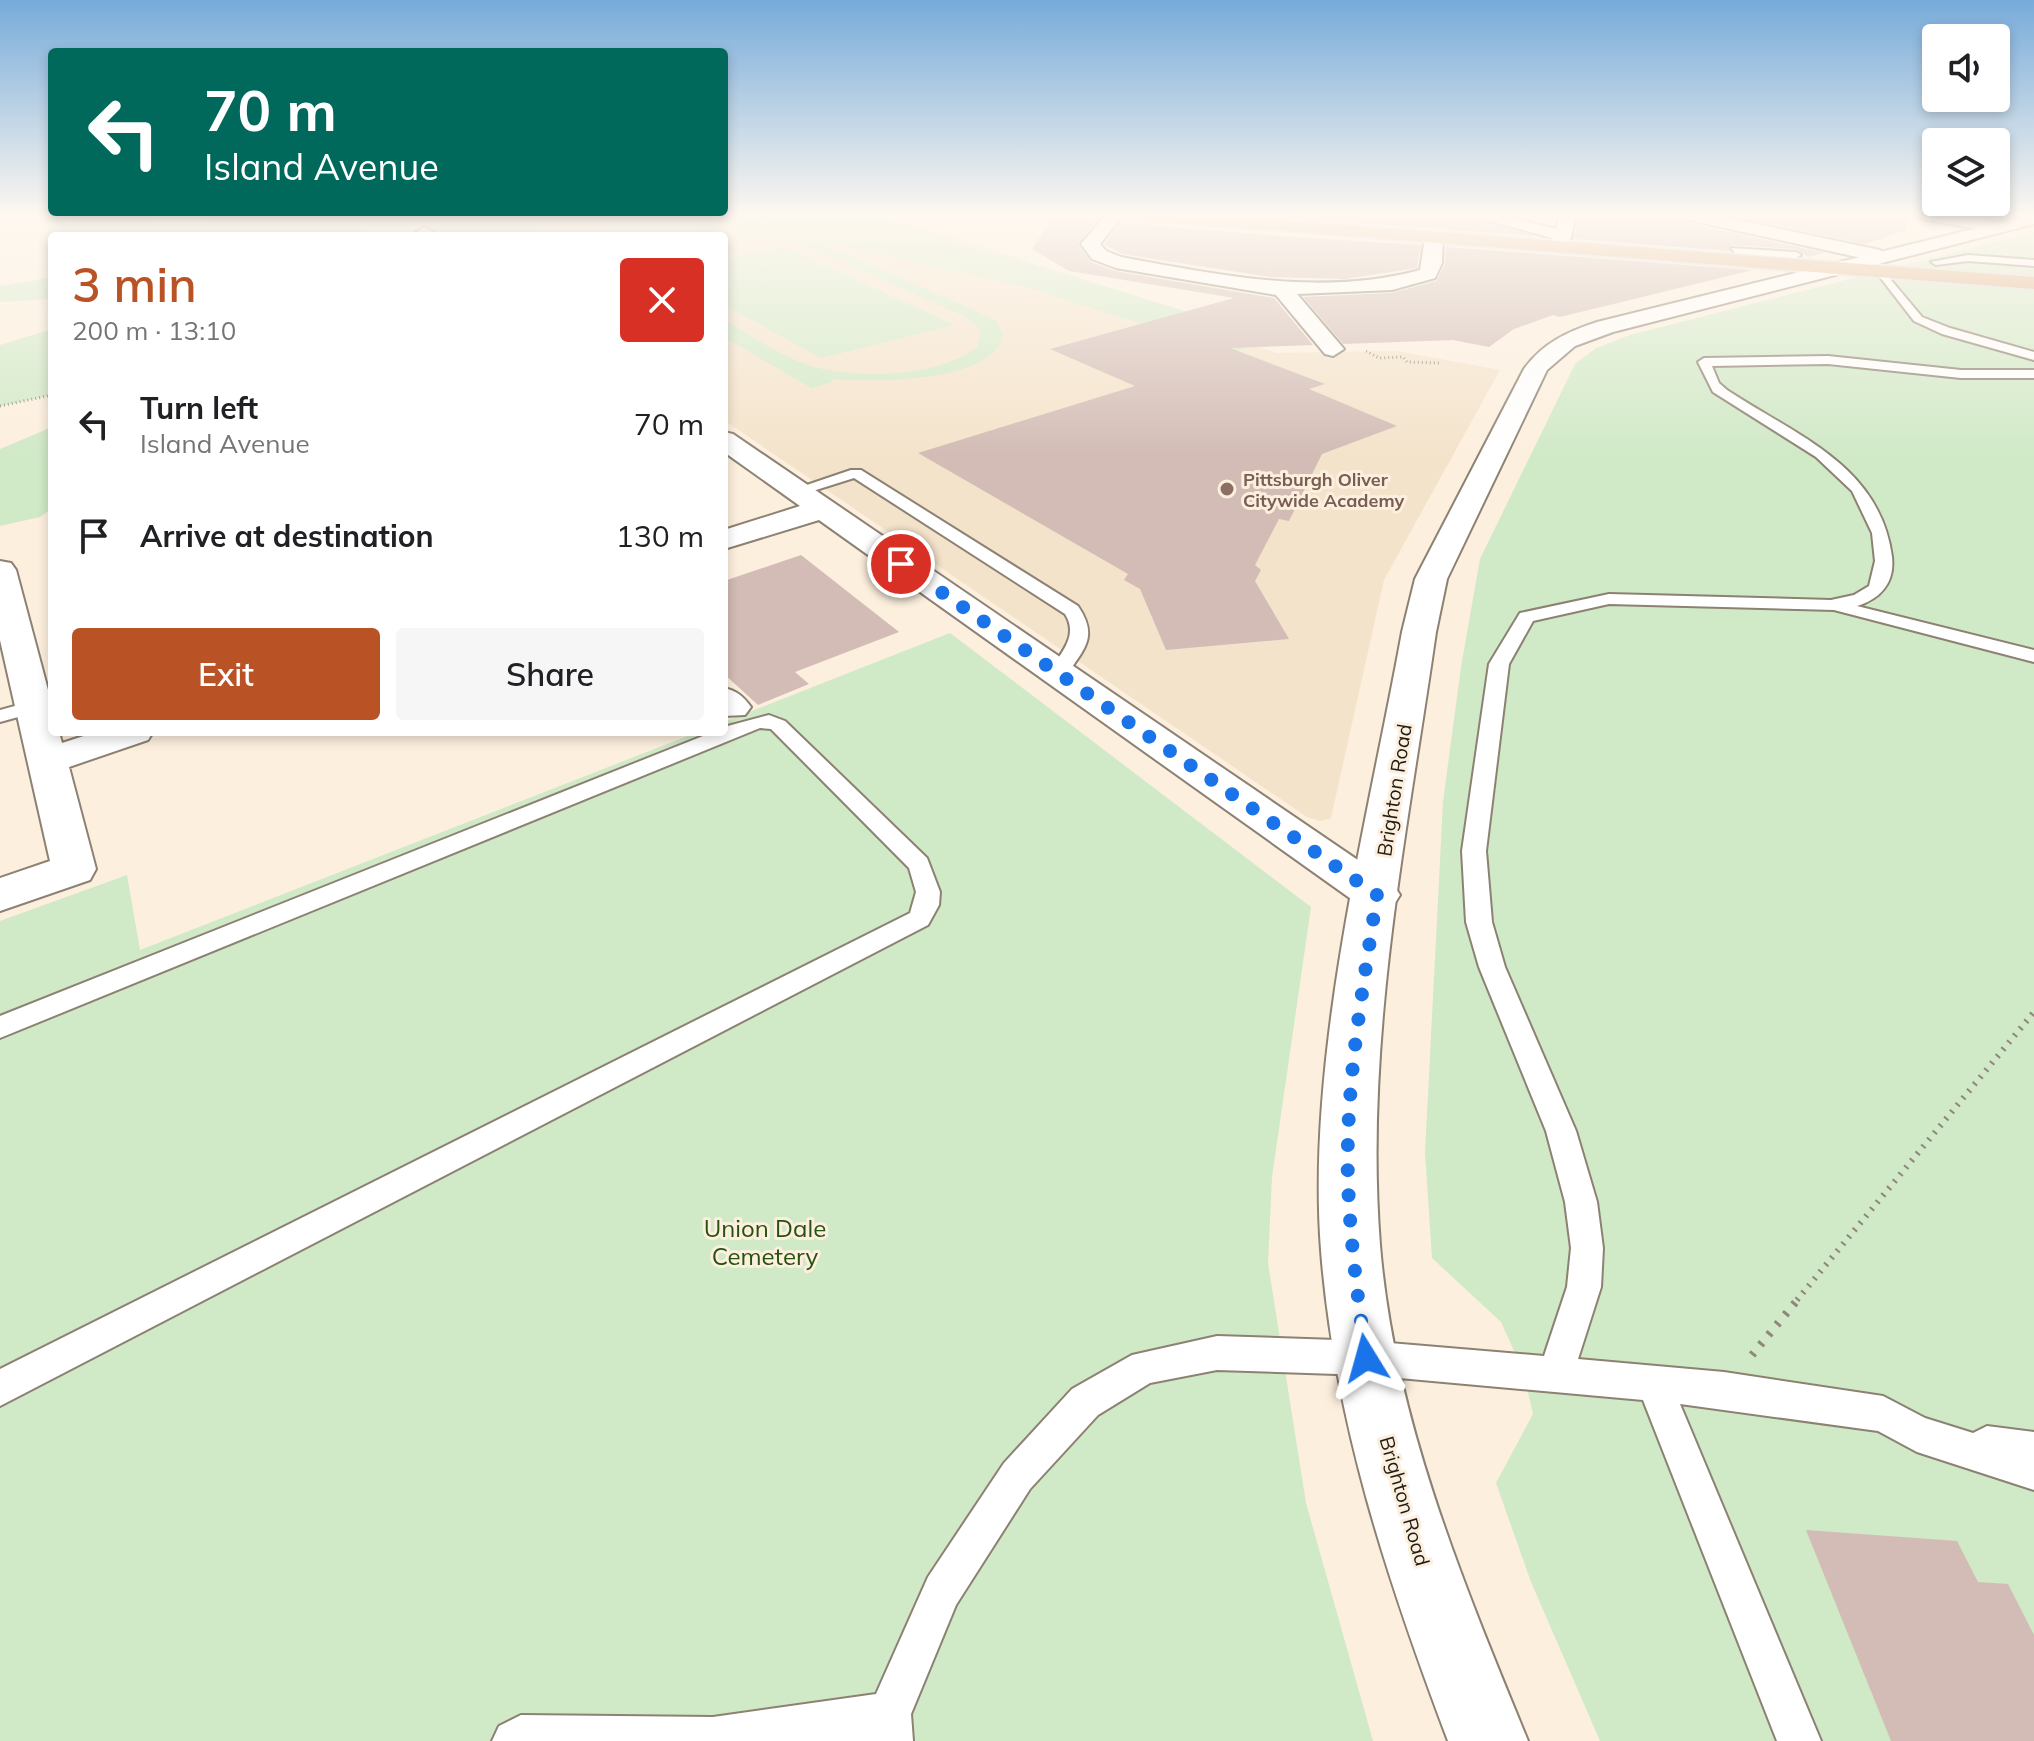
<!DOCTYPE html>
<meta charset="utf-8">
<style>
body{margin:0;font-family:Mulish,sans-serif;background:#f6f6f6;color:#202124;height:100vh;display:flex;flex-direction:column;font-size:30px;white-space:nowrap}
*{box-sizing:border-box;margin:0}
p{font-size:26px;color:#757577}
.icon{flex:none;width:44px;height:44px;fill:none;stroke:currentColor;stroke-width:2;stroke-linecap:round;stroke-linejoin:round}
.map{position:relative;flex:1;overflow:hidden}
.side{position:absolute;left:48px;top:232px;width:680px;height:504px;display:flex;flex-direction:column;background:#fff;border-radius:8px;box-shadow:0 4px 12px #0003}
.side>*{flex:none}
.banner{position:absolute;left:48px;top:48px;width:680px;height:168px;border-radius:8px;box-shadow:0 4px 12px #0003;background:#00695c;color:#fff;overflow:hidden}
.fabs{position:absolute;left:1922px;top:24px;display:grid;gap:16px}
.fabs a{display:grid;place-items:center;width:88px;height:88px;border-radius:8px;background:#fff;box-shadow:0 4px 12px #0003;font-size:40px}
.pin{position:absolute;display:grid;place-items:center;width:68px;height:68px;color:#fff;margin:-34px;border:4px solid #fff;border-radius:50%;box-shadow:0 2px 8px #0007}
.me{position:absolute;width:88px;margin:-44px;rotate:352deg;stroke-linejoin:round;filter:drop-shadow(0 0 6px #0008)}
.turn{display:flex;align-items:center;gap:28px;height:168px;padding:0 24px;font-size:36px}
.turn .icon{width:104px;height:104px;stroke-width:2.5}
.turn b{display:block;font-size:56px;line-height:68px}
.round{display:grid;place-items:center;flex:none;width:84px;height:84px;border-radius:8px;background:#f6f6f6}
.overview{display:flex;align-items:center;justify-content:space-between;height:136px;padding:0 24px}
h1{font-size:48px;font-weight:600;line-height:60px;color:#b95326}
.action{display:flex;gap:16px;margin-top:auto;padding:16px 24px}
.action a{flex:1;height:92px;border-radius:8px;background:#b95326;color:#fff;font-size:32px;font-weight:600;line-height:92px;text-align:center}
.action a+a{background:#f6f6f6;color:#202124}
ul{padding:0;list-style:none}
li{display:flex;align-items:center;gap:24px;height:112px;padding:0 24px}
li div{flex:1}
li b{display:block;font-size:30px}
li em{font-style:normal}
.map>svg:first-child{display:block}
.built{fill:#f4e3cb}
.green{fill:#d0e9c7}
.building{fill:#d2bcb5}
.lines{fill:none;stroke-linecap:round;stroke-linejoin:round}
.lane-casing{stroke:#8c8172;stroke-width:4}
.street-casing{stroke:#8c8172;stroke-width:4}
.secondary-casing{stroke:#8c8172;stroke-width:4}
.primary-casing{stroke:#dbdbda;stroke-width:4}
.path-far2{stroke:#90877c;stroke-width:3;stroke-dasharray:1 3;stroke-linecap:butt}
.path-far1{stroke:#90877c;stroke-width:6;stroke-dasharray:2 7;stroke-linecap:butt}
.path{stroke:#90877c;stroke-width:8;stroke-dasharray:3 10;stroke-linecap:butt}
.lane{fill:#fff;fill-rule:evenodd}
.street{fill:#fff;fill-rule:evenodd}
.secondary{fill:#fff;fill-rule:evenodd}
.primary{fill:#dcad81;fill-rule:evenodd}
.route{stroke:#1a73e8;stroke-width:14;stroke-dasharray:0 25.2}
.education-dot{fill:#8d6e63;stroke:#fcefde;stroke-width:3}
.labels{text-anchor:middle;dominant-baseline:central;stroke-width:6;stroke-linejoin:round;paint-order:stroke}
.far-education-label{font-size:18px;font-weight:bold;fill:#785e54;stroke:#fcefde;text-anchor:start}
.street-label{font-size:20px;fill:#201b15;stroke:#fcefde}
.near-park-label{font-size:24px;fill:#25520f;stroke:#fcefde}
</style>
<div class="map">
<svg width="2034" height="1741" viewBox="0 0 2034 1741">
<rect width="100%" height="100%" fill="#fcefde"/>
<path class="built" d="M542 214H732L951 234 1276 353 1397 351 1500 370 1384 580 1331 818 1321 821 1307 817 724 420V236H453Z"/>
<path class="green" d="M93 214 150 215 149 222 174 225 264 214H867L914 226 962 246 1018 259 1204 317 1207 331 1246 348 1221 355 1141 324 1030 288 815 240 979 312 997 322 1003 335C994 384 869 382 831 379L833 382 811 388 724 337V320C749 334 773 351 800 362 846 381 939 379 978 346L981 330 964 316 801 244 770 239 704 236 747 233 798 236 780 232 558 225 532 229 542 236H448C418 216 345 236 310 236 224 237 138 236 52 236V245L44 228Z
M2034 232V1741H1600L1531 1582 1496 1483 1533 1414 1523 1371 1501 1322 1432 1258 1425 1153 1443 802 1461 667 1480 559 1575 364 1596 348 1630 335Z
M785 247 955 325 821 358 724 305V259Z
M52 277V299L0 302V286Z
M52 329V395L0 406V345Z
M52 427V508L40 517 0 526V449Z
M950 633 1311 907 1272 1177 1268 1263 1306 1503 1373 1741H0V921L127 875 140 950 698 732H724V722Z"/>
<path class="building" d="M1289 214H1463L1536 236 1287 218Z
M1579 214H1673L1683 222 1825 253 1808 257 1796 249 1731 245 1730 251 1574 239Z
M1724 214H1906L1907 230 1865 244Z
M1053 218 1096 222 1079 246 1091 262 1115 271 1274 298 1313 345 1230 348 1325 384 1309 389 1397 426 1322 454 1289 521 1279 519 1255 565 1261 570 1255 581 1289 639 1166 650 1140 589 1124 580 1128 574 918 453 1135 386 1050 349 1234 298 1069 271 1032 249Z
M1120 223 1280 236 1421 245 1417 268 1345 279 1270 277 1122 254 1104 244Z
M1446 247 1753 270 1560 317 1553 315 1514 329 1489 347 1453 340 1343 344 1303 297 1392 293 1436 281 1445 264Z
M801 555 899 632 795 672 809 684 758 705 724 674V581Z
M1806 1530 1957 1541 1978 1582 2008 1584 2034 1635V1741H1891Z"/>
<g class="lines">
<g class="lane-casing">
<path id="lane" d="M1731 248 1796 252 1801 255 1796 258 1735 253Z
M1968 255 2034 260V266L1968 261 1936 265 1931 262Z
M1873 268H1881L1922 317 1950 328 2034 352V360L1942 334 1914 321Z
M1828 356 1961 370H2034V378H1961L1828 364 1712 366 1719 383 1727 390C1795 435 1880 465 1892 557 1895 583 1880 599 1857 606L2034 650V662L1834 610 1609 604 1533 621 1509 664 1486 851 1492 922 1505 967 1576 1131 1597 1202 1603 1248 1601 1287 1578 1359 1724 1372 1883 1396 1925 1418 1973 1433 1987 1426 2034 1432V1490L1917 1452 1878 1431 1680 1404 1821 1741H1777L1643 1400 1366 1375 1217 1370 1150 1383 1098 1415 1030 1489 956 1605 911 1714 913 1741H492L499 1726 521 1715 713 1717 876 1694 928 1577 1004 1463 1072 1389 1132 1355 1217 1336 1366 1341 1544 1356 1567 1287 1571 1248 1565 1202 1546 1131 1479 967 1466 922 1462 851 1489 664 1520 613 1609 594 1831 600 1854 595 1869 586 1875 561 1872 533 1852 491 1816 457 1713 392 1698 362 1704 358Z
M851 470H861L1078 606C1099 637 1084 649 1065 677H1051L1048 673C1061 653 1079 636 1065 614L854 478 797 496 789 491Z
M33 701 40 703 43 707 40 711 0 722V710Z
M769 715 785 721 927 858 940 892 939 905 928 925 0 1406V1369L910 913 916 892 909 868 771 729 760 728 0 1038V1016L713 732H724V727Z"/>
</g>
<g class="street-casing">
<path id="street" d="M1107 214H1124L1100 244 1106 251 1121 257C1219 275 1321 297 1420 270L1425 237 1434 232 1443 237 1442 263 1435 278 1392 290 1297 294 1344 349 1333 356 1325 354 1276 295 1116 268 1092 259 1081 244Z
M1466 214H1495L1569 232 1572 236 1563 241Z
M1676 214H1709L1880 250 1889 256 1880 262 1684 219Z
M1916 214H1951L2003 224 2006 228 1997 233 1924 219Z
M425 227 439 236H419L416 232Z
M724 432 733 434 1393 884 1400 895 1393 906 1377 911 1361 906 819 520 724 549V530L800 506 724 452Z
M0 561 11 563 16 570 52 705V732H59L62 743 96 732H153L148 740 69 767 96 869 90 880 0 911V878L50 861 0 640Z
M724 688C737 691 743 696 751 707L745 715 724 716Z"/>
</g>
<g class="secondary-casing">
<path id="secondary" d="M1560 214H1576L1569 246 1560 251 1551 246Z
M2034 214V224L1613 332 1575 346 1547 370 1447 579 1436 632C1407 834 1364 1040 1380 1245 1394 1417 1463 1583 1528 1741H1448C1388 1582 1334 1420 1321 1250 1306 1054 1367 825 1402 632L1415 579 1524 369C1543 343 1567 332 1597 322Z"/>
</g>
<g class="primary-casing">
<path id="primary" d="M1120 214H1197L2034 277V289L1128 219Z"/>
</g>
<path class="path-far2" d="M1366 351 1379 358 1403 357 1407 362 1439 363
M0 406 52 395"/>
<path class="path-far1" d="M1797 1300 2034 1012"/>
<path class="path" d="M1752 1355 1799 1298"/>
<use href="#lane" class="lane"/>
<use href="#street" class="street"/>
<use href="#secondary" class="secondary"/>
<use href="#primary" class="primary"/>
</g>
<linearGradient id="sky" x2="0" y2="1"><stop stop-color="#77abda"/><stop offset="0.47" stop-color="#fef8f0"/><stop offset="1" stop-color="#fef8f0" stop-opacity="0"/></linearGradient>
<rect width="2034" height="458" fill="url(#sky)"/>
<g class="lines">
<path class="route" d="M901 564 1377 895C1363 988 1345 1086 1348 1181 1350 1240 1358 1299 1366 1358"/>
</g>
<circle class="education-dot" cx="1227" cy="489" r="8"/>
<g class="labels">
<g class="far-education-label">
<text x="1243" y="479">Pittsburgh Oliver<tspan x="1243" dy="21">Citywide Academy</tspan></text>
</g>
<g class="street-label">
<text transform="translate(1394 790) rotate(-81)">Brighton Road</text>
<text transform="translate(1405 1501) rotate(74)">Brighton Road</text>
</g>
<g class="near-park-label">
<text x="765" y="1228">Union Dale<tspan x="765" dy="28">Cemetery</tspan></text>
</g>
</g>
</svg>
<div class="fabs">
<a><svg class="icon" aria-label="sound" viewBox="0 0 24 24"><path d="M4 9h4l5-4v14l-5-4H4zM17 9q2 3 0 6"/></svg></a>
<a><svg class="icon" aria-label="layers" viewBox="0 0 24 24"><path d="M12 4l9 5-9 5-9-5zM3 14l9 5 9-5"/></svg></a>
</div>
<div class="pin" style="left:901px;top:564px;background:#d93025"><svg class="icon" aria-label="arrive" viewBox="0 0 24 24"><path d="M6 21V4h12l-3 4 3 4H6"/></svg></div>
<svg class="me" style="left:1366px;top:1358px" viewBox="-20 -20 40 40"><path d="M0-17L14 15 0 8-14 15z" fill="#1a73e8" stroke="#fff" stroke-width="4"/></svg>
<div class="banner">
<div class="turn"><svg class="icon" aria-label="left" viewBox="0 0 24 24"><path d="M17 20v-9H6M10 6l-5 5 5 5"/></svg><div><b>70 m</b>Island Avenue</div></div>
</div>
<section class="side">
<div class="overview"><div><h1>3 min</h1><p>200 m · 13:10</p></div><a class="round" style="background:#d93025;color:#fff"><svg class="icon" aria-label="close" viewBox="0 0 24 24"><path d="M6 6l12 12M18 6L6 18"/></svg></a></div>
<ul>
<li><svg class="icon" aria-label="left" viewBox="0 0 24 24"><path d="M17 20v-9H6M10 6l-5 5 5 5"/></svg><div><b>Turn left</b><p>Island Avenue</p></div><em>70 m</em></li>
<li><svg class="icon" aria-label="arrive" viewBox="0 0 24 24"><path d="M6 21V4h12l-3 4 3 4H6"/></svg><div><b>Arrive at destination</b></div><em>130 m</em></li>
</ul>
<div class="action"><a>Exit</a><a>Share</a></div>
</section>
</div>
